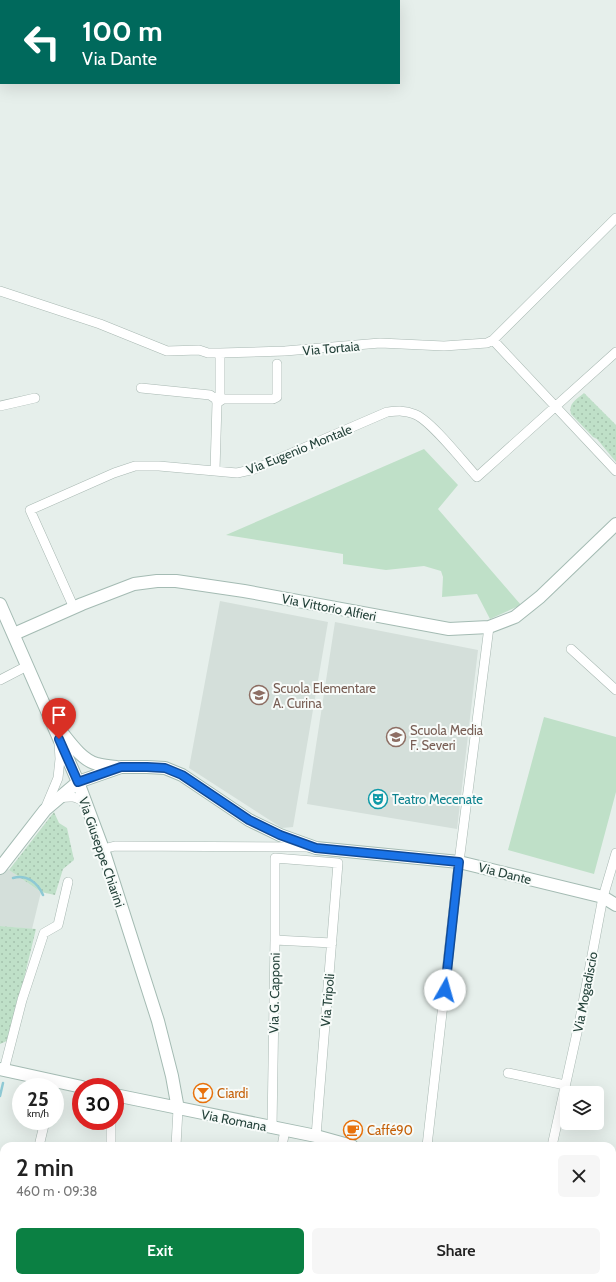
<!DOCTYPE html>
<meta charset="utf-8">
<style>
body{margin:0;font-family:Cabin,sans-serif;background:#f6f6f6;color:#222;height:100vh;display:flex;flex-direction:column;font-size:15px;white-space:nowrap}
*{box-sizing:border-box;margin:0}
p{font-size:13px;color:#767676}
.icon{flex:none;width:22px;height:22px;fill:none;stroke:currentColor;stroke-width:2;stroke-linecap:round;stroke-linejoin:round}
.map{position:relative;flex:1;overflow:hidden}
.details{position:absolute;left:0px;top:1142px;width:616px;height:140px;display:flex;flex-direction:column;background:#fff;border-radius:12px 12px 0 0;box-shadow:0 4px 16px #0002}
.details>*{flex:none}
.hud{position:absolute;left:0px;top:0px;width:400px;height:84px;box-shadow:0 4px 16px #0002;background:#00695c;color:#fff;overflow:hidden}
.fabs{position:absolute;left:560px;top:1086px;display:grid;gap:8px}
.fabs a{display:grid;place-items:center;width:44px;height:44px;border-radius:6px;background:#fff;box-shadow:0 4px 16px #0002;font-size:20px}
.speed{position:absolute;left:12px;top:1078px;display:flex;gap:8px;font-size:20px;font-weight:700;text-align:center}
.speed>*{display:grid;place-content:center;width:52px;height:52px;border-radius:50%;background:#fff;box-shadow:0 4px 16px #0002;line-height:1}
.speed small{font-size:10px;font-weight:400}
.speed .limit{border:6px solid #d22;background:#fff;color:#111}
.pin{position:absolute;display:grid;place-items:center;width:34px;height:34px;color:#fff;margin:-41px -17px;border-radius:50% 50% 50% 0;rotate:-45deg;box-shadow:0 0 4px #0007}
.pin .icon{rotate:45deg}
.me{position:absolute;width:44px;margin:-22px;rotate:7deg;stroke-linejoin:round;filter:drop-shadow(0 0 3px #0008)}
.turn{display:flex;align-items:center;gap:14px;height:84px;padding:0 16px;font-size:18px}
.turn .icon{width:52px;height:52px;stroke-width:2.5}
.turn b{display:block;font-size:28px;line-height:34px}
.round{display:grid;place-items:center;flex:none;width:42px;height:42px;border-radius:6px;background:#f6f6f6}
.head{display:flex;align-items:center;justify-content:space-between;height:68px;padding:0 16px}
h1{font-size:24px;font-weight:600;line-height:30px}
.primary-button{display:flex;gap:8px;margin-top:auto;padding:8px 16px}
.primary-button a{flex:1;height:46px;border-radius:6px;background:#0b8043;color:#fff;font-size:16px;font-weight:600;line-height:46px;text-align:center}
.primary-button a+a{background:#f6f6f6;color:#222}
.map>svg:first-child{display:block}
.built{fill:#d4dfda}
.grass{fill:url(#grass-dots)}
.park{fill:#bfe0c8}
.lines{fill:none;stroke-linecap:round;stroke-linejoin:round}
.stream{stroke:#8ec9d4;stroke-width:2.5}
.street-casing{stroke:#a8b8b2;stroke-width:10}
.secondary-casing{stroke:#a4bbb3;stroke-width:14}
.street{stroke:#fff;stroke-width:9}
.secondary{stroke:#fff;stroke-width:12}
.route-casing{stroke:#114b97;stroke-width:10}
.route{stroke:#1a73e8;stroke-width:7}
.labels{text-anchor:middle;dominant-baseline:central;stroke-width:4;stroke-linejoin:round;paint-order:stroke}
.street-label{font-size:13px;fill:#24423a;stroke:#f7fbf9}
.education-label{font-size:13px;fill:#785e54;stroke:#f7fbf9;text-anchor:start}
.culture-label{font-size:13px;fill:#0d838f;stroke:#f7fbf9;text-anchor:start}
.food-label{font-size:13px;fill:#c56008;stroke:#f7fbf9;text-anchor:start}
</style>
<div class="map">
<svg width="616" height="1282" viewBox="0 0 616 1282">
<defs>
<pattern id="grass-dots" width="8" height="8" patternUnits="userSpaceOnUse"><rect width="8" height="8" fill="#bfe0c8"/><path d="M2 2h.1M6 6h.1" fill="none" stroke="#a4c1ad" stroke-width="1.8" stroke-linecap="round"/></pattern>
</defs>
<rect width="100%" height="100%" fill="#e6efeb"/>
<path class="built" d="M220 601 328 622 293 827 282 828 189 768Z
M335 622 478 650 457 829 307 804Z
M2 865 41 892 32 929 0 926V868Z"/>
<path class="grass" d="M584 393 616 425V462L597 439 593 437 571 414C568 403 577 399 584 393Z
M54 812 59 823 67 828 74 860 63 869 55 895 41 892 9 870Z
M0 926 36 929 9 1040 0 1044Z"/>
<path class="park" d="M424 449 458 485 438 509 521 605 490 619 477 594 442 597 443 577 441 571 424 566 386 570 343 564V554L226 535Z
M544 717 616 737V792L594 874 508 850Z"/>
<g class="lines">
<path class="stream" d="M13 878C27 874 38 883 43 895
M0 1096 3 1083"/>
<g class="street-casing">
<path id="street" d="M0 291 100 324 167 351 199 350 208 353H220L285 351 380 343 444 346 487 343 493 340 616 218
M493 340 616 471
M141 388 210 395 216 399 217 403 215 470
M217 403 223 399H273L277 397V364
M217 403 220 394V353
M0 406 35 398
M74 608 30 510 114 473 135 466H159L237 473 255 469 387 412C397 411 405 410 414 414 430 419 464 463 477 477L616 352
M571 649 616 690
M0 680 27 666
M59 798C72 796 75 796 86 803
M45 809 58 778 60 759 59 743
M103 849 115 846 307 847
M275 940 332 943
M4 1070 22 1000 44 933 58 925 68 882
M508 1073 565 1085
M272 1128 275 940V858L338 863 316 1136
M39 1146 45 1121
M111 1146V1121
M176 1146 178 1109
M282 1146 285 1130
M427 1146 459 862 489 627
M552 1146 580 1019 603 897 616 853
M175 1278 176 1282
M3 1282 4 1278
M107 1282V1278
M254 1282 259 1278
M348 1282V1278
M388 1282 389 1278
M430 1282V1278
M594 1282V1278"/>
</g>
<g class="secondary-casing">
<path id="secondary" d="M0 604 78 782 103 849 158 1021 172 1076 178 1109
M14 634 82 604 134 584 157 581H176L244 591 449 629 489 627 515 617 540 597 616 524
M59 729C69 741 81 760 97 764 103 766 110 766 116 767
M0 868 45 810 78 782 121 767H147L165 768 182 775 249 820 280 835 316 848 459 862 603 897 616 905
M0 1069 82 1087
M115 1095 316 1136 352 1146
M612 1199 616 1200"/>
</g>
<use href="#street" class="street"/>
<use href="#secondary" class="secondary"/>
</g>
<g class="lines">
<g class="route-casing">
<path id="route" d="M59 739 78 782 121 767H147L165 768 182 775 249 820 280 835 316 848 459 862 445 990"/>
</g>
<use href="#route" class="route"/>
</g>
<defs>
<g id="school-ring" transform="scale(1)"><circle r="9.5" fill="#f7fbf9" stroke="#8d6e63" stroke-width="1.5"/><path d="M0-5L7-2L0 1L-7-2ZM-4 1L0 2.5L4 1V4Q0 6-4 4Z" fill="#8d6e63"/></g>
<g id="theatre-ring" transform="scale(1)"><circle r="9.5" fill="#f7fbf9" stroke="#0f9aa8" stroke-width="1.5"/><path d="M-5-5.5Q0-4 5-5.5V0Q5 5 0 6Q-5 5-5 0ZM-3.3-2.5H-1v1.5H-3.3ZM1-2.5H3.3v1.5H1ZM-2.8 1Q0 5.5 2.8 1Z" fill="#0f9aa8"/></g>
<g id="bar-ring" transform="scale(1)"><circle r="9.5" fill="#f7fbf9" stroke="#e8710a" stroke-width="1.5"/><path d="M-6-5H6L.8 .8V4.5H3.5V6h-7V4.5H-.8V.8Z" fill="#e8710a"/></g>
<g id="cafe-ring" transform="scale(1)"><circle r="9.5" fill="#f7fbf9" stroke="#e8710a" stroke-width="1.5"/><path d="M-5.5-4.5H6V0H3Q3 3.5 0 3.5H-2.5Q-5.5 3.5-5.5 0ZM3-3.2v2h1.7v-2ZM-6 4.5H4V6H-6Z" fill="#e8710a"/></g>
</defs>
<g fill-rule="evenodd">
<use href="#school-ring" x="259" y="695"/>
<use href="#school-ring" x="396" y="737"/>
<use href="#theatre-ring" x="378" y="799"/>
<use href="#bar-ring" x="203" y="1093"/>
<use href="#cafe-ring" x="353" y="1130"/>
</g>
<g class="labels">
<g class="street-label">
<text transform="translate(331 348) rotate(-5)">Via Tortaia</text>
<text transform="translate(299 449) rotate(-22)">Via Eugenio Montale</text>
<text transform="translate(329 607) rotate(11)">Via Vittorio Alfieri</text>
<text transform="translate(102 852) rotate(71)">Via Giuseppe Chiarini</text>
<text transform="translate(505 873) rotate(14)">Via Dante</text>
<text transform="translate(585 992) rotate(-79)">Via Mogadiscio</text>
<text transform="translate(274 993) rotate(-89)">Via G. Capponi</text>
<text transform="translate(327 1000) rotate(-85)">Via Tripoli</text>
<text transform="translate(234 1120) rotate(11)">Via Romana</text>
</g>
<g class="education-label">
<text x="273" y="688">Scuola Elementare<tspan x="273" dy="15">A. Curina</tspan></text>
<text x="410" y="730">Scuola Media<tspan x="410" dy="15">F. Severi</tspan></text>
</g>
<g class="culture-label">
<text x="392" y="799">Teatro Mecenate</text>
</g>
<g class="food-label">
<text x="217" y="1093">Ciardi</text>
<text x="367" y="1130">Caffé90</text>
</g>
</g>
</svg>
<div class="fabs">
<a><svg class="icon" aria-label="layers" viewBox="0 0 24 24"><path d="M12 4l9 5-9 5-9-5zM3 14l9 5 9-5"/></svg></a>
</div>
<div class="speed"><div>25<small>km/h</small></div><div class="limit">30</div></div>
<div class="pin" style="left:59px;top:739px;background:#d93025"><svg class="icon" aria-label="arrive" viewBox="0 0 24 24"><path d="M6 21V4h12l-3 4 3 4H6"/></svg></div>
<svg class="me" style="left:445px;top:990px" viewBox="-20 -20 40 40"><circle r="19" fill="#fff"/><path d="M0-13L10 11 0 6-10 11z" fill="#1a73e8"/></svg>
<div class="hud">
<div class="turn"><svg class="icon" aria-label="left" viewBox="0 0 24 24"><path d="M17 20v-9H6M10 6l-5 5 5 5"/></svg><div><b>100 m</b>Via Dante</div></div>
</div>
<section class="details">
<div class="head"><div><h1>2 min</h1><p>460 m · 09:38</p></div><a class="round"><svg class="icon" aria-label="close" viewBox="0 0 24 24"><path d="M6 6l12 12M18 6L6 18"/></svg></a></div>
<div class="primary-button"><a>Exit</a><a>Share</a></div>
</section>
</div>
